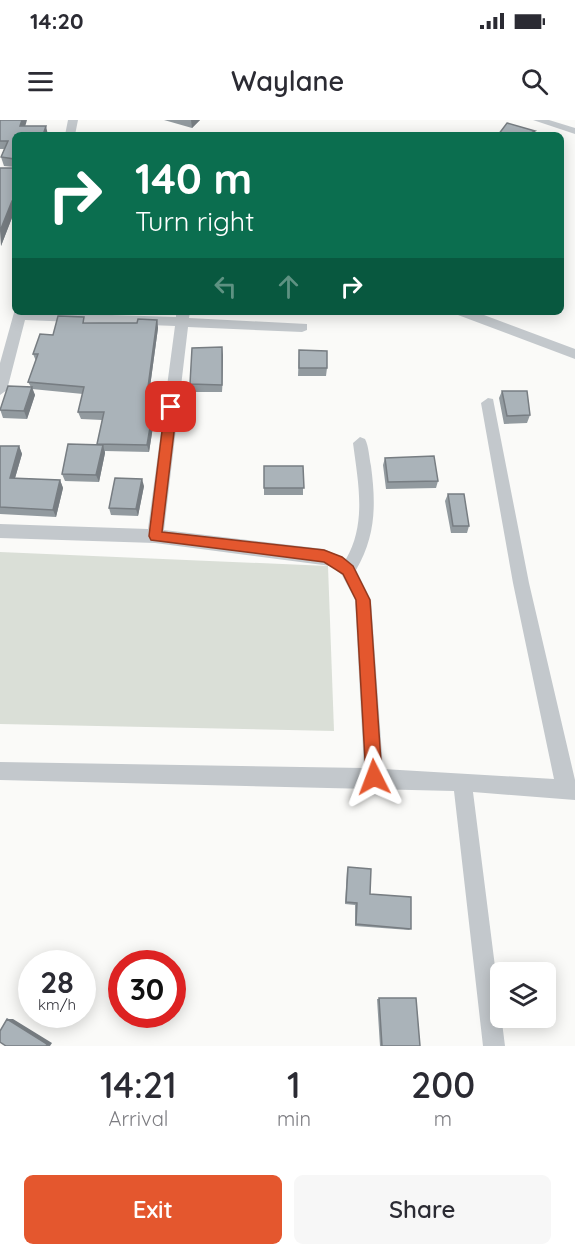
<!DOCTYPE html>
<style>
body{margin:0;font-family:Quicksand,sans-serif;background:#f7f7f7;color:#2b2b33;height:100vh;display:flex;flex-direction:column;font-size:22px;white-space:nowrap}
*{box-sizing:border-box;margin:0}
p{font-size:20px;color:#7c7c81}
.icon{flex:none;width:33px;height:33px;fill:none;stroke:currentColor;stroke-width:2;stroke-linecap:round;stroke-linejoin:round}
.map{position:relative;height:926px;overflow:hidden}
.drawer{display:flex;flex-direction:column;background:#fff;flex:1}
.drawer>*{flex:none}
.top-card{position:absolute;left:12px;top:12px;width:552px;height:183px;border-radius:9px;box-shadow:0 3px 15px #0003;background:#0b6e4f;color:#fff;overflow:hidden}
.fabs{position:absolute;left:490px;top:842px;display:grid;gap:12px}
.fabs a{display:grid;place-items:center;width:66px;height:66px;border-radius:9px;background:#fff;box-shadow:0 3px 15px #0003;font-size:30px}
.speed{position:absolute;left:18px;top:830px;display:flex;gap:12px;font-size:30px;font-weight:700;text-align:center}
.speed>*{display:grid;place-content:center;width:78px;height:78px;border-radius:50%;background:#fff;box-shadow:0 3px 15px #0003;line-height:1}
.speed small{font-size:15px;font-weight:400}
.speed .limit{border:9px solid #d22;background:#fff;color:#111}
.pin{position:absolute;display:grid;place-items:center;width:51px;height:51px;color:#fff;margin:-26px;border-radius:12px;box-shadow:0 3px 9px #0006}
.me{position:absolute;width:66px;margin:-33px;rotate:357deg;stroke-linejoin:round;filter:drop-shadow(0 0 4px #0008)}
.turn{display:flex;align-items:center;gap:21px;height:126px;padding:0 24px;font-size:27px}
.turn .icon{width:78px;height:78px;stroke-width:2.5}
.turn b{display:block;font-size:42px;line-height:51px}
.lanes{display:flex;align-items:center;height:57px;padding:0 24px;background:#0003;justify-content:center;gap:30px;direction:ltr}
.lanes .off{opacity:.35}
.eta{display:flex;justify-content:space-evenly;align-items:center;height:102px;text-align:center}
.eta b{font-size:36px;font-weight:600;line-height:42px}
.cta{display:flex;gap:12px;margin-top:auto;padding:12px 24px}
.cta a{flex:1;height:69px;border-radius:9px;background:#e4572e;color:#fff;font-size:24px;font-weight:600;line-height:69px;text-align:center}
.cta a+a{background:#f7f7f7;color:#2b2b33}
.status{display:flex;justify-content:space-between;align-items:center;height:42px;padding:0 30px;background:#fff;direction:ltr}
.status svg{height:16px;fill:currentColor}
header{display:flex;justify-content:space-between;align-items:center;height:78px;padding:0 24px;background:#fff;font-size:27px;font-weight:600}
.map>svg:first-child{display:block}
.green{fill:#dadfd7}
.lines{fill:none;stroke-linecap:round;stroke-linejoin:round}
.street{fill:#c3c8cc;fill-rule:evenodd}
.wall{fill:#929a9f}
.shaded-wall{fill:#777d82}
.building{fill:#aab3b9;stroke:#777d82;stroke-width:1.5}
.route{fill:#e4572e;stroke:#94391e;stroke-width:1.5}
</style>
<div class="status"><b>14:20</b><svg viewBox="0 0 49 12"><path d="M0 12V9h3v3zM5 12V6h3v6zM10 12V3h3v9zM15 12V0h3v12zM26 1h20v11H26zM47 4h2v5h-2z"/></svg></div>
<header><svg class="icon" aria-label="menu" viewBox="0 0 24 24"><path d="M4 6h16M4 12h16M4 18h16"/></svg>Waylane<svg class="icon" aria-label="search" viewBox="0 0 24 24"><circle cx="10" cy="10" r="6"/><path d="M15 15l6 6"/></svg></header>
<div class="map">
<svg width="575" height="926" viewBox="0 0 575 926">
<rect width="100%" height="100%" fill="#fafaf8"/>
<path class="green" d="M0 432 328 446 334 611 0 604Z"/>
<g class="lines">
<path class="street" d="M68 0H78L75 15H65Z
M533 0H549L575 8V14Z
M15 189V192L176 197V192H190L189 198 307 204V210L302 212 188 207 164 410 324 429 346 439C367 403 358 362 353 323L360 317 365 319C369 327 369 337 371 346 376 384 376 416 356 450L371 480 383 649 554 659 513 463 481 283 488 278 493 279 529 463 575 660V680L473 672 505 926H483L454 671 0 660V642L364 648 355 480 342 455 331 446 155 423 0 418V404L148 409 175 206 25 200 7 270 0 275V243Z
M456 192H476L575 229V239L458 195Z"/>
</g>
<path class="wall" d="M0 0 15 15V90L1 126 0 48H14V47L4 46 1 37 4 29H0Z
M164 0H200L192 8Z
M157 200 158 208 150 267H157L158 275 149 332 105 331V333L99 362 65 361 62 354 98 325 97 324 102 300 81 299 78 292 83 274 32 269 35 275 27 299 3 298 0 289 31 267 28 262 36 241 33 234 53 215 86 203H137Z
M299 230 327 248 326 256H298Z
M223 235 222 272H191L190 264Z
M502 271 530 295 527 303 504 304 499 278Z
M0 326H19L22 334 15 358 60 360 63 368 56 397 0 394Z
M385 338 438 361 436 368 386 369 383 345Z
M303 346V375H264V368Z
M144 366 138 396 111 395 109 388Z
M448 374 469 406 467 413H451L445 381Z
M348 747 370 774 411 809 409 810 355 806V785L345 784 347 749Z
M416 878 420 926H380L377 879Z"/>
<path class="shaded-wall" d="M22 0H27L23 14 20 6Z
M191 0H200L192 8Z
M46 6 48 15H43Z
M535 11 534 15H527Z
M12 81 15 90 1 126 0 111Z
M157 200 158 208 149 274 148 267Z
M222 227 223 235 222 272Z
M32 267 35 275 27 299 24 291Z
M157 267 158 275 149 332 147 325Z
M103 325 105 333 99 362 96 355Z
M19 326 22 334 13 365 10 358Z
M142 359 144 366 138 396 136 389Z
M60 360 63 368 56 397 53 390Z
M7 899H13L52 923 50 926H46Z"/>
<path class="building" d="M0 0H22L20 6H46L43 15H15V81H12L0 111V48H14V39L1 37 8 21H0Z
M507 3 535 11 527 15H498Z
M58 196 84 197 83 203H137L138 199 157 200 148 267H157L147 325 97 324 104 292H78L84 267 28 262 38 234H33L40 214 53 215Z
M222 227V265L190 264 192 228Z
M299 230 327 231V248H299Z
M8 266 32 267 24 291 0 290Z
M502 271H527L530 295 507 296Z
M68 324 103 325 96 355 62 354Z
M0 326H19L10 358 60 360 53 390 0 387Z
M434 336 438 361 388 362 385 338Z
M264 346H303L304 368H264Z
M115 358 142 359 136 389 109 388Z
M448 374H464L469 406H453Z
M348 747 371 749 370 774 411 777V809L356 804 357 783 346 782Z
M379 878H416L420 926H382Z
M7 899 47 924 46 926H6L0 922V911Z"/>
<path class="route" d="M171 282 177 287 162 412 324 430 342 437 353 446 370 480 382 657 379 663 374 665 368 663 366 657 356 480 343 454 324 442 151 420 149 416 165 287Z"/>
</svg>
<div class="fabs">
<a><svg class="icon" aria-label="layers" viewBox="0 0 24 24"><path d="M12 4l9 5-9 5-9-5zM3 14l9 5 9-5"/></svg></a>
</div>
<div class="speed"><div>28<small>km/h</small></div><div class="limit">30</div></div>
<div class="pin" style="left:171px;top:287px;background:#d93025"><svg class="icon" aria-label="arrive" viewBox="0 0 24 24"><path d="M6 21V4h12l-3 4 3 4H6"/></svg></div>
<svg class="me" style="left:374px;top:657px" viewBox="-20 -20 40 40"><path d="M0-17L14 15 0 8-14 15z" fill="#e4572e" stroke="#fff" stroke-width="4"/></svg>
<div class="top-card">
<div class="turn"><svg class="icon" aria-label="right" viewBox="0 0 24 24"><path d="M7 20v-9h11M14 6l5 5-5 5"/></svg><div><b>140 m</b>Turn right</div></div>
<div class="lanes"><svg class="icon off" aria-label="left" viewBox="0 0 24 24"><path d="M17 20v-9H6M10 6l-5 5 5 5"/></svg><svg class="icon off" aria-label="ahead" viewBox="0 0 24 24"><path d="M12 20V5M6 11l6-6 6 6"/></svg><svg class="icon" aria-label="right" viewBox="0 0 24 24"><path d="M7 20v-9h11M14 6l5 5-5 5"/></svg></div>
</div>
</div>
<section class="drawer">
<div class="eta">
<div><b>14:21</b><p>Arrival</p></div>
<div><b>1</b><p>min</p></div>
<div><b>200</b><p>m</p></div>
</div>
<div class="cta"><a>Exit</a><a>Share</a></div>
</section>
